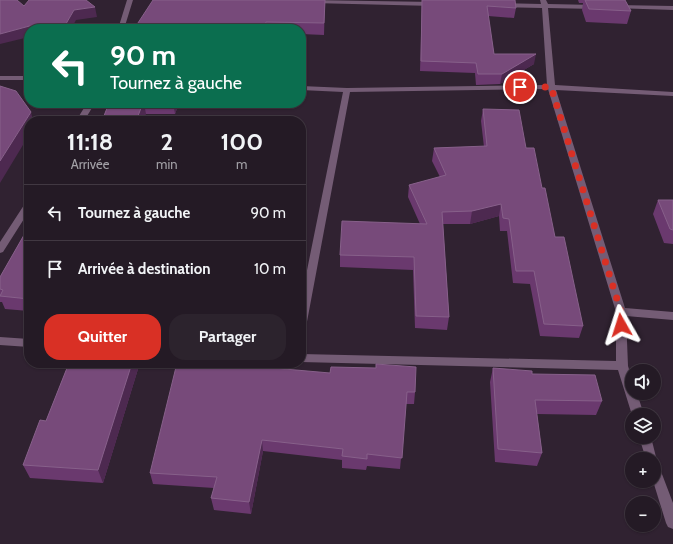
<!DOCTYPE html>
<html lang="fr">
<meta charset="utf-8">
<style>
body{margin:0;font-family:Cabin,sans-serif;background:#2c232d;color:#f1f3f6;height:100vh;display:flex;flex-direction:column;font-size:15px;white-space:nowrap}
*{box-sizing:border-box;margin:0}
p{font-size:13px;color:#a3a1a7}
.icon{flex:none;width:22px;height:22px;fill:none;stroke:currentColor;stroke-width:2;stroke-linecap:round;stroke-linejoin:round}
.map{position:relative;flex:1;overflow:hidden}
.panel{position:absolute;left:24px;top:116px;width:282px;height:252px;display:flex;flex-direction:column;background:#241a25;border-radius:16px;box-shadow:0 1px 3px #0004,0 0 0 1px #413842}
.panel>*{flex:none}
.top-card{position:absolute;left:24px;top:24px;width:282px;height:84px;border-radius:16px;box-shadow:0 1px 3px #0004,0 0 0 1px #413842;background:#0b6e4f;color:#fff;overflow:hidden}
.controls{position:absolute;left:625px;top:364px;display:grid;gap:8px}
.controls a{display:grid;place-items:center;width:36px;height:36px;border-radius:50%;background:#241a25;box-shadow:0 1px 3px #0004,0 0 0 1px #413842;font-size:20px}
.pin{position:absolute;display:grid;place-items:center;width:34px;height:34px;color:#fff;margin:-17px;border:2px solid #fff;border-radius:50%;box-shadow:0 1px 4px #0007}
.me{position:absolute;width:44px;margin:-22px;rotate:354deg;stroke-linejoin:round;filter:drop-shadow(0 0 3px #0008)}
.turn{display:flex;align-items:center;gap:14px;height:84px;padding:0 20px;font-size:18px}
.turn .icon{width:52px;height:52px;stroke-width:2.5}
.turn b{display:block;font-size:28px;line-height:34px}
.eta{display:flex;justify-content:space-evenly;align-items:center;height:68px;text-align:center}
.eta b{font-size:24px;font-weight:700;line-height:28px}
.cta{display:flex;gap:8px;margin-top:auto;padding:8px 20px}
.cta a{flex:1;height:46px;border-radius:16px;background:#d93025;color:#fff;font-size:16px;font-weight:700;line-height:46px;text-align:center}
.cta a+a{background:#2c232d;color:#f1f3f6}
ul{padding:0;list-style:none}
li{display:flex;align-items:center;gap:12px;height:56px;padding:0 20px;border-top:1px solid #413842}
li div{flex:1}
li b{display:block;font-size:15px}
li em{font-style:normal}
.map>svg:first-child{display:block}
.lines{fill:none;stroke-linecap:round;stroke-linejoin:round}
.minor{fill:#745c75;fill-rule:evenodd}
.wall{fill:#6a396e}
.shaded-wall{fill:#4d2950}
.building{fill:#774a7a;stroke:#87608a}
.route{stroke:#d93025;stroke-width:7;stroke-dasharray:0 12.6}
</style>
<div class="map">
<svg width="673" height="544" viewBox="0 0 673 544">
<rect width="100%" height="100%" fill="#302231"/>
<g class="lines">
<path class="minor" d="M127 0H133L124 29H118Z
M309 0 434 2 437 4 434 6 312 3 310 2Z
M540 0H546L548 4 596 5 599 7 596 9 548 8 555 85 673 92V96L556 90 625 308 673 312V320L626 316 628 366 632 379V393H637L644 415H632L618 370 301 362V354L616 361V312L548 89 350 92 306 327 305 330 301 331V300L343 92 301 90V86L347 88 547 85 542 8 502 7 499 5 502 3 541 4Z
M616 5 673 6V10L614 8V6Z
M0 76H29V80H0Z
M87 103H95L84 121H76Z
M29 201V211L3 252 0 253V242L26 202Z
M0 337 29 339V347L0 345Z
M639 437H651L657 461 673 503V529L668 527 666 523 653 481 654 459H646Z"/>
</g>
<path class="wall" d="M325 0 324 35 301 34V29H134Z
M422 0 516 8 514 18 488 16 494 54 534 64 500 84 476 85 475 73 420 71Z
M578 0H625L631 11 627 24 586 22 582 10 583 3H579Z
M109 103H179L175 114H146Z
M483 109 526 148 542 188 555 237 583 326 579 338 540 336 530 284 513 283 507 231H500L499 216 470 224H443L449 317 447 330 415 328 413 270 340 267V255L420 224 408 197 409 185 440 177 432 161 434 148 484 147 481 121Z
M658 200H673V244L664 243 653 214Z
M29 222V311L5 309 2 302H0V277L27 230 26 228Z
M69 363H137L138 369 103 483 30 478 23 465 46 421Z
M376 368 415 392 414 404H406L400 469 367 466 366 470 342 468V460L263 451 251 514 214 510 211 498 214 488 153 484 150 473 330 373Z
M493 368 532 374 602 401 596 415 537 414 542 453 537 466 495 462 490 382Z"/>
<path class="shaded-wall" d="M95 7 97 17 76 20 71 29H63L74 10Z
M266 22 267 29H264Z
M37 24 39 29H29V37L0 44V34Z
M536 54 534 64 500 84 502 74Z
M143 103H144L146 114 144 121H136Z
M173 103H179L175 114Z
M31 112 33 121H29V135L0 183V161Z
M501 204 499 216 470 224 472 211Z
M132 363H137L138 369 103 483 98 470Z
M262 440 263 451 251 514 249 502Z"/>
<path class="building" d="M0 0H17L24 6 29 0H86L95 7 74 10 63 29H39L37 24 0 34Z
M153 0H325L324 23 266 22 264 29H134Z
M422 0H515L516 8 487 6 494 54H536L502 74H478L476 63 421 61Z
M585 0H625L631 11 589 9Z
M0 86 16 91 31 112 0 161Z
M109 103H143L136 121H102Z
M483 109 519 110 526 148H534L542 188H545L555 237H564L583 326 544 324 534 271H516L509 219 503 218 501 204 472 211 442 212 449 317 416 316 414 257 340 255 342 221 427 224 409 185 446 175 434 148 487 146Z
M658 200H673V230L670 229Z
M29 222V299L0 296 3 290 0 289V277L28 228H26Z
M69 363H132L98 470 23 465 40 420 46 421Z
M177 363H216L330 373 331 367 376 368V364L416 367 415 392H407L402 458 367 454V459L342 456 343 449 262 440 249 502 211 498 217 477 150 473Z
M493 368 532 371V374L595 375 602 401 535 400 542 453 498 449Z"/>
<g class="lines">
<path class="route" d="M520 87H551L621 312V325"/>
</g>
</svg>
<div class="controls">
<a><svg class="icon" aria-label="sound" viewBox="0 0 24 24"><path d="M4 9h4l5-4v14l-5-4H4zM17 9q2 3 0 6"/></svg></a>
<a><svg class="icon" aria-label="layers" viewBox="0 0 24 24"><path d="M12 4l9 5-9 5-9-5zM3 14l9 5 9-5"/></svg></a>
<a>+</a>
<a>−</a>
</div>
<div class="pin" style="left:520px;top:87px;background:#d93025"><svg class="icon" aria-label="arrive" viewBox="0 0 24 24"><path d="M6 21V4h12l-3 4 3 4H6"/></svg></div>
<svg class="me" style="left:621px;top:325px" viewBox="-20 -20 40 40"><path d="M0-17L14 15 0 8-14 15z" fill="#d93025" stroke="#fff" stroke-width="4"/></svg>
<div class="top-card">
<div class="turn"><svg class="icon" aria-label="left" viewBox="0 0 24 24"><path d="M17 20v-9H6M10 6l-5 5 5 5"/></svg><div><b>90 m</b>Tournez à gauche</div></div>
</div>
<section class="panel">
<div class="eta">
<div><b>11:18</b><p>Arrivée</p></div>
<div><b>2</b><p>min</p></div>
<div><b>100</b><p>m</p></div>
</div>
<ul>
<li><svg class="icon" aria-label="left" viewBox="0 0 24 24"><path d="M17 20v-9H6M10 6l-5 5 5 5"/></svg><div><b>Tournez à gauche</b></div><em>90 m</em></li>
<li><svg class="icon" aria-label="arrive" viewBox="0 0 24 24"><path d="M6 21V4h12l-3 4 3 4H6"/></svg><div><b>Arrivée à destination</b></div><em>10 m</em></li>
</ul>
<div class="cta"><a>Quitter</a><a>Partager</a></div>
</section>
</div>
